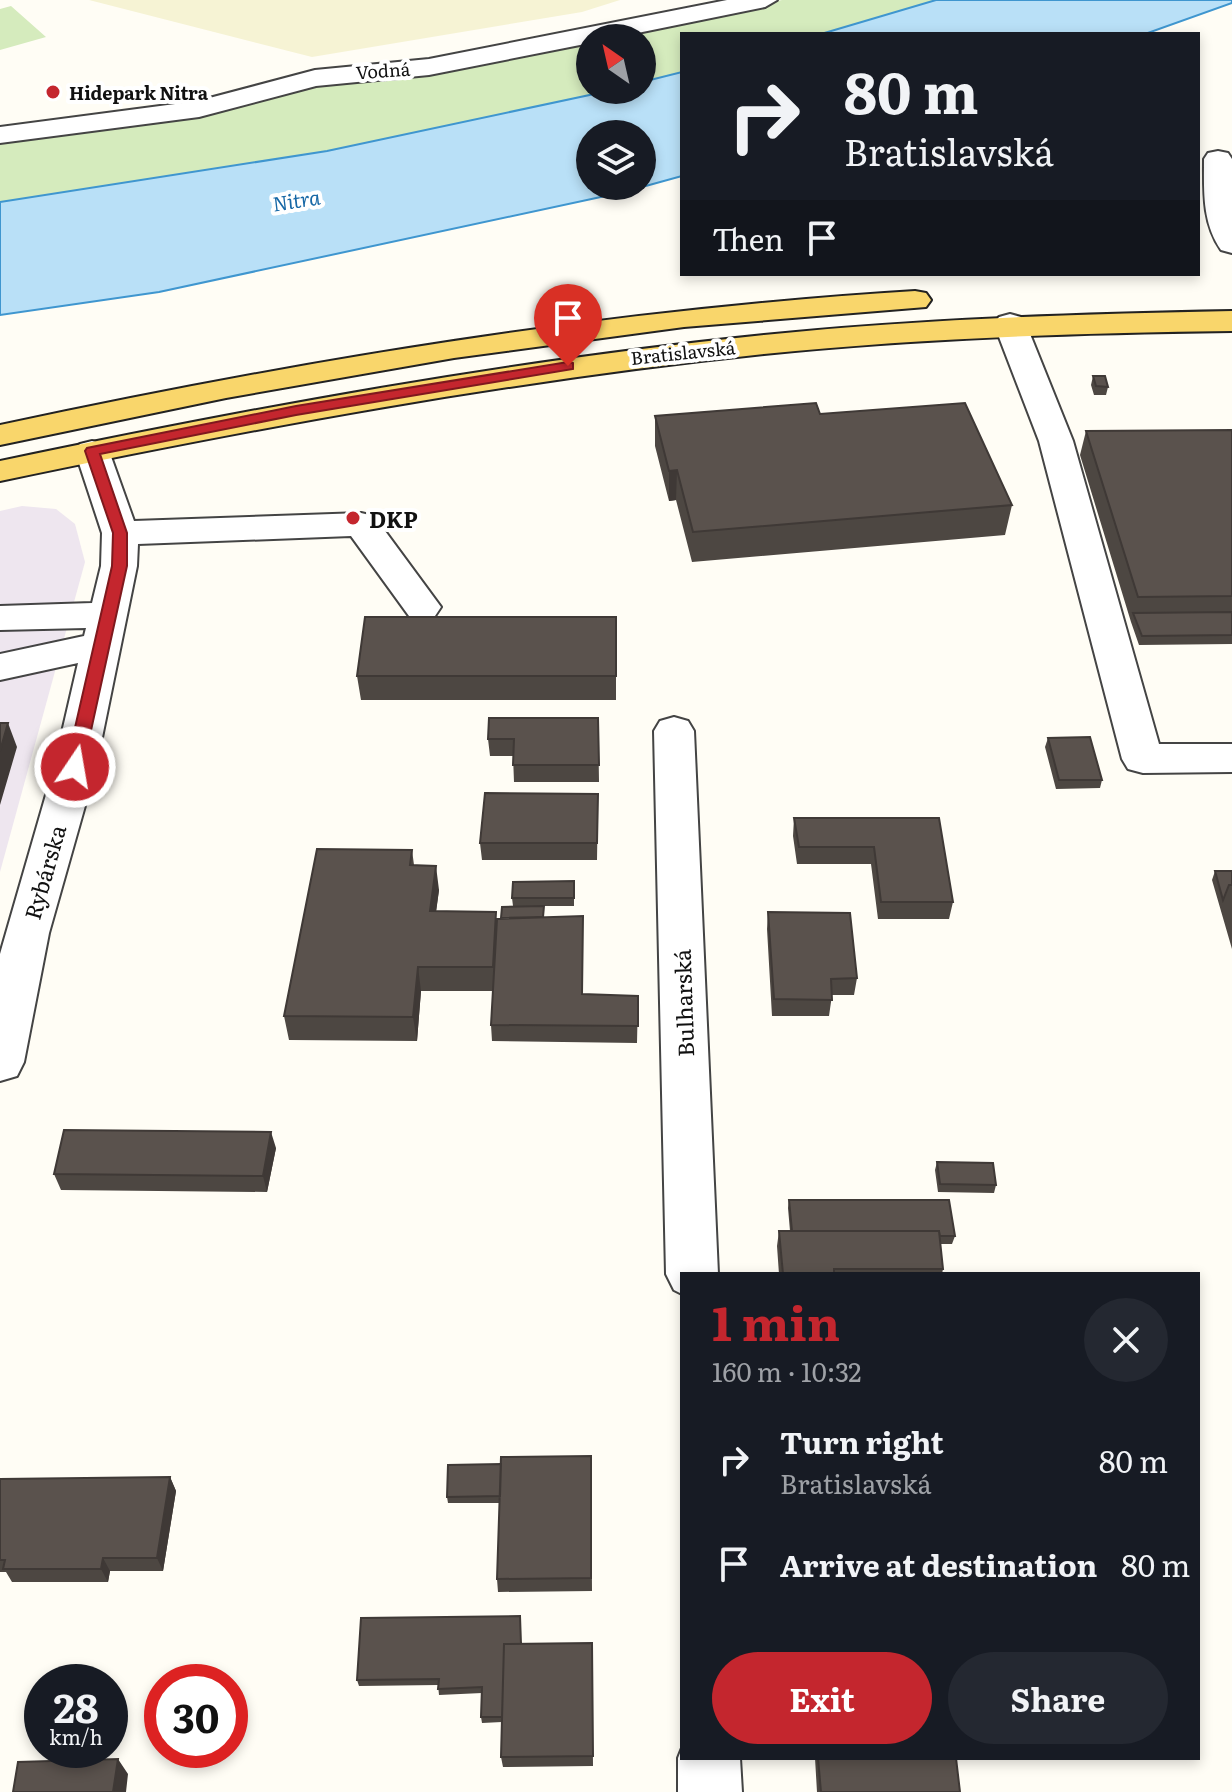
<!DOCTYPE html>
<meta charset="utf-8">
<style>
body{margin:0;font-family:Literata,serif;background:#242831;color:#f1f3f6;height:100vh;display:flex;flex-direction:column;font-size:30px;white-space:nowrap}
*{box-sizing:border-box;margin:0}
p{font-size:26px;color:#9ea1a6}
.icon{flex:none;width:44px;height:44px;fill:none;stroke:currentColor;stroke-width:2;stroke-linecap:round;stroke-linejoin:round}
.map{position:relative;flex:1;overflow:hidden}
.panel{position:absolute;left:680px;top:1272px;width:520px;height:488px;display:flex;flex-direction:column;background:#171b24;border-radius:0px;box-shadow:0 4px 12px #0003}
.panel>*{flex:none}
.hud{position:absolute;left:680px;top:32px;width:520px;height:244px;border-radius:0px;box-shadow:0 4px 12px #0003;background:#171b24;color:#f1f3f6;overflow:hidden}
.needle{width:52px;rotate:326deg}
.tools{position:absolute;left:576px;top:24px;display:grid;gap:16px}
.tools a{display:grid;place-items:center;width:80px;height:80px;border-radius:50%;background:#171b24;box-shadow:0 4px 12px #0003;font-size:40px}
.speed{position:absolute;left:24px;top:1664px;display:flex;gap:16px;font-size:40px;font-weight:700;text-align:center}
.speed>*{display:grid;place-content:center;width:104px;height:104px;border-radius:50%;background:#171b24;box-shadow:0 4px 12px #0003;line-height:1}
.speed small{font-size:20px;font-weight:400}
.speed .limit{border:12px solid #d22;background:#fff;color:#111}
.pin{position:absolute;display:grid;place-items:center;width:68px;height:68px;color:#fff;margin:-82px -34px;border-radius:50% 50% 50% 0;rotate:-45deg;box-shadow:0 0 8px #0007}
.pin .icon{rotate:45deg}
.me{position:absolute;width:88px;margin:-44px;rotate:12deg;stroke-linejoin:round;filter:drop-shadow(0 0 6px #0008)}
.turn{display:flex;align-items:center;gap:28px;height:168px;padding:0 32px;font-size:36px}
.turn .icon{width:104px;height:104px;stroke-width:2.5}
.turn b{display:block;font-size:56px;line-height:68px}
.then{display:flex;align-items:center;height:76px;padding:0 32px;background:#0003;gap:16px;font-size:30px}
.round{display:grid;place-items:center;flex:none;width:84px;height:84px;border-radius:42px;background:#242831}
.headline{display:flex;align-items:center;justify-content:space-between;height:136px;padding:0 32px}
h1{font-size:48px;font-weight:700;line-height:60px;color:#c4262e}
.cta{display:flex;gap:16px;margin-top:auto;padding:16px 32px}
.cta a{flex:1;height:92px;border-radius:48px;background:#c4262e;color:#fff;font-size:32px;font-weight:700;line-height:92px;text-align:center}
.cta a+a{background:#242831;color:#f1f3f6}
ul{padding:0;list-style:none}
li{display:flex;align-items:center;gap:24px;height:104px;padding:0 32px}
li div{flex:1}
li b{display:block;font-size:30px}
li em{font-style:normal}
.map>svg:first-child{display:block}
.industrial{fill:#eee6ef}
.farmland{fill:#f6f3d4}
.green{fill:#d5ebbd}
.water{fill:#b9e0f7;stroke:#3f96cf;stroke-width:2;fill-rule:evenodd}
.lines{fill:none;stroke-linecap:round;stroke-linejoin:round}
.minor-casing{stroke:#444;stroke-width:4}
.major-casing{stroke:#222;stroke-width:4}
.minor{fill:#fff;fill-rule:evenodd}
.major{fill:#f9d66b;fill-rule:evenodd}
.wall{fill:#4d4742}
.shaded-wall{fill:#3f3936}
.building{fill:#5a524d;stroke:#3f3936;stroke-width:2}
.route{fill:#c4262e;stroke:#7f191e;stroke-width:2}
.poi-dot{fill:#c4262e;stroke:#fff;stroke-width:3}
.labels{text-anchor:middle;dominant-baseline:central;stroke-width:8;stroke-linejoin:round;paint-order:stroke}
.far-street-label{font-size:18px;fill:#111;stroke:#fff}
.far-poi-label{font-size:18px;font-weight:bold;fill:#111;stroke:#fff;text-anchor:start}
.far-water-label{font-size:20px;font-style:italic;fill:#1768a6;stroke:#fff}
.poi-label{font-size:22px;font-weight:bold;fill:#111;stroke:#fff;text-anchor:start}
.street-label{font-size:22px;fill:#111;stroke:#fff}
</style>
<div class="map">
<svg width="1232" height="1792" viewBox="0 0 1232 1792">
<rect width="100%" height="100%" fill="#fffdf5"/>
<path class="industrial" d="M22 506 56 509 75 524 85 562 0 872V511Z"/>
<path class="farmland" d="M89 0H620L582 12 312 57Z"/>
<path class="green" d="M782 0H936L821 34H682V72L642 82V38H598Z
M11 6 46 37 0 50V9Z
M590 40V90H613L327 151 0 202V140Z"/>
<path class="water" d="M936 0H1232V3L1145 34H821Z
M682 72V176L624 192 159 292 0 315V202L327 151 613 90H642V82ZM590 134H642V186H590Z"/>
<g class="lines">
<g class="minor-casing">
<path id="minor" d="M727 0H777L765 7 613 38H590V43L429 75 316 86 199 117 0 143V127L198 101 315 70 429 59Z
M1218 151 1228 153 1232 159V253L1221 250C1202 222 1204 192 1204 159L1208 153Z
M1010 314 1021 317 1026 324 1073 441 1159 744H1232V772L1143 773 1128 769 1122 759 1039 441 994 324 999 317Z
M92 441 104 444 109 451 134 521 361 513 374 516 441 607 435 616 422 619 409 616 351 536 138 544 137 566 96 767 49 933 24 1062 17 1076 0 1081V954L54 767 78 663 0 680V654L84 636 86 628 0 630V606L92 603 101 566 102 533 75 451 80 444Z
M674 717 688 721 694 731 718 1274H682V1294L674 1290 666 1274 654 731 660 721Z
M682 1748V1758H740L742 1792H678V1758Z"/>
</g>
<g class="major-casing">
<path id="major" d="M915 291 926 293 931 300 926 307 684 327 454 358 226 398 0 445V425C303 360 606 310 915 291Z
M1232 311V331C1076 333 920 338 764 354 507 381 253 428 0 481V461C253 408 507 361 764 335 920 319 1076 314 1232 311Z"/>
</g>
<use href="#minor" class="minor"/>
<use href="#major" class="major"/>
</g>
<path class="wall" d="M1093 376 1108 387 1106 395H1094L1091 385Z
M820 414 1012 505 1005 535 692 562 676 500 669 501 655 446V416Z
M1232 430V644L1139 645 1131 622 1080 455 1086 431Z
M616 617V700H361L357 676Z
M598 718 599 782H514L513 756H490L488 739Z
M1048 738 1102 780 1100 788 1056 789 1045 747Z
M598 794 597 860H482L480 843Z
M794 818H939L953 902 949 919H878L871 864H797L793 836Z
M412 850 414 865 439 890 436 911 497 919 544 917 583 994 638 996 637 1043 492 1041 491 1025 493 991H421L417 1041 289 1040 284 1016Z
M1215 871H1232V949L1212 880Z
M574 881V906H513L512 898Z
M768 912 857 978 854 995H832L829 1016H772L767 929Z
M276 1148 267 1192 61 1190 54 1174Z
M937 1162 996 1185 994 1193 938 1192 935 1170Z
M789 1200 955 1236 952 1244H940L943 1269 942 1274H779L777 1246 779 1231H790L788 1208Z
M591 1456 592 1591 498 1592 497 1579 500 1503H448L447 1497 501 1464Z
M170 1477 176 1491 163 1571H110L108 1582H12L6 1572H0V1479Z
M521 1622V1644L592 1643 593 1766 503 1767 501 1757 502 1722 482 1723 481 1717 482 1693 439 1695 438 1685 359 1686 357 1680Z
M815 1758H956L960 1792H817Z"/>
<path class="shaded-wall" d="M677 470 676 500 669 501V471Z
M8 723 17 747 0 805V751Z
M436 866 439 890 433 935 430 911Z
M418 967 421 991 417 1041 413 1017Z
M271 1132 276 1148 267 1192 263 1176Z
M170 1477 176 1491 163 1571 157 1558Z
M103 1558 110 1571 108 1582 101 1569Z
M118 1759 128 1774 126 1792H113Z"/>
<path class="building" d="M1093 376H1105L1108 387 1096 386Z
M816 403 820 414 965 403 1012 505 693 532 677 470 669 471 655 416Z
M1232 430V596L1138 597 1086 431Z
M1232 612V635L1142 636 1133 613Z
M365 617H616V676H357Z
M489 718H598L599 765H513L514 739H488Z
M0 723H8L0 751Z
M1090 737 1102 780H1059L1048 738Z
M485 793 598 794 597 843H480Z
M794 818H939L953 902H881L874 847H799Z
M317 849 412 850 410 865 436 866 430 911 496 912 493 967H418L413 1017 284 1016Z
M1215 871H1232V885H1229L1223 900Z
M574 881V898H512L513 882Z
M544 906 543 917 501 918 502 907Z
M768 912 850 913 857 978 831 979 832 1000 774 999Z
M583 916 582 994 638 996V1026L491 1025 497 919Z
M64 1130 271 1132 263 1176 54 1174Z
M937 1162 993 1163 996 1185 940 1184Z
M789 1200H949L955 1236H940L939 1231H792Z
M779 1231H939L943 1269H834V1274H783Z
M591 1456V1578L497 1579 501 1457Z
M501 1464 500 1496 447 1497 448 1465Z
M170 1477 157 1558H103L101 1569H3L5 1560H0V1479Z
M520 1616 521 1644H504L502 1717H481L482 1687 438 1689 439 1679 357 1680 361 1618Z
M592 1643 593 1756 501 1757 504 1644Z
M818 1758H956L960 1792H821Z
M118 1759 113 1792H13L18 1762Z"/>
<path class="route" d="M568 362 573 363V369L296 415 100 454 127 533V566L83 767 81 771H69L66 767 112 566 113 533 85 451 87 448 296 406Z"/>
<g class="poi-dot">
<circle cx="53" cy="92" r="8"/>
<circle cx="353" cy="518" r="8"/>
</g>
<g class="labels">
<g class="far-street-label">
<text transform="translate(383 70) rotate(-4)">Vodná</text>
<text transform="translate(683 352) rotate(-6)">Bratislavská</text>
</g>
<g class="far-poi-label">
<text x="69" y="92">Hidepark Nitra</text>
</g>
<g class="far-water-label">
<text transform="translate(296 199) rotate(-9)">Nitra</text>
</g>
<g class="poi-label">
<text x="369" y="518">DKP</text>
</g>
<g class="street-label">
<text transform="translate(44 872) rotate(-74)">Rybárska</text>
<text transform="translate(683 1003) rotate(-92)">Bulharská</text>
</g>
</g>
</svg>
<div class="tools">
<a><svg class="needle" viewBox="-14 -14 28 28"><path d="M0-13l5 13h-10z" fill="#e53935"/><path d="M0 13l5-13h-10z" fill="#9ea1a6"/></svg></a>
<a><svg class="icon" aria-label="layers" viewBox="0 0 24 24"><path d="M12 4l9 5-9 5-9-5zM3 14l9 5 9-5"/></svg></a>
</div>
<div class="speed"><div>28<small>km/h</small></div><div class="limit">30</div></div>
<div class="pin" style="left:568px;top:366px;background:#d93025"><svg class="icon" aria-label="arrive" viewBox="0 0 24 24"><path d="M6 21V4h12l-3 4 3 4H6"/></svg></div>
<svg class="me" style="left:75px;top:767px" viewBox="-20 -20 40 40"><circle r="17" fill="#c4262e" stroke="#fff" stroke-width="3"/><path d="M0-11L8 9 0 5-8 9z" fill="#fff"/></svg>
<div class="hud">
<div class="turn"><svg class="icon" aria-label="right" viewBox="0 0 24 24"><path d="M7 20v-9h11M14 6l5 5-5 5"/></svg><div><b>80 m</b>Bratislavská</div></div>
<div class="then">Then<svg class="icon" aria-label="arrive" viewBox="0 0 24 24"><path d="M6 21V4h12l-3 4 3 4H6"/></svg></div>
</div>
<section class="panel">
<div class="headline"><div><h1>1 min</h1><p>160 m · 10:32</p></div><a class="round"><svg class="icon" aria-label="close" viewBox="0 0 24 24"><path d="M6 6l12 12M18 6L6 18"/></svg></a></div>
<ul>
<li><svg class="icon" aria-label="right" viewBox="0 0 24 24"><path d="M7 20v-9h11M14 6l5 5-5 5"/></svg><div><b>Turn right</b><p>Bratislavská</p></div><em>80 m</em></li>
<li><svg class="icon" aria-label="arrive" viewBox="0 0 24 24"><path d="M6 21V4h12l-3 4 3 4H6"/></svg><div><b>Arrive at destination</b></div><em>80 m</em></li>
</ul>
<div class="cta"><a>Exit</a><a>Share</a></div>
</section>
</div>
